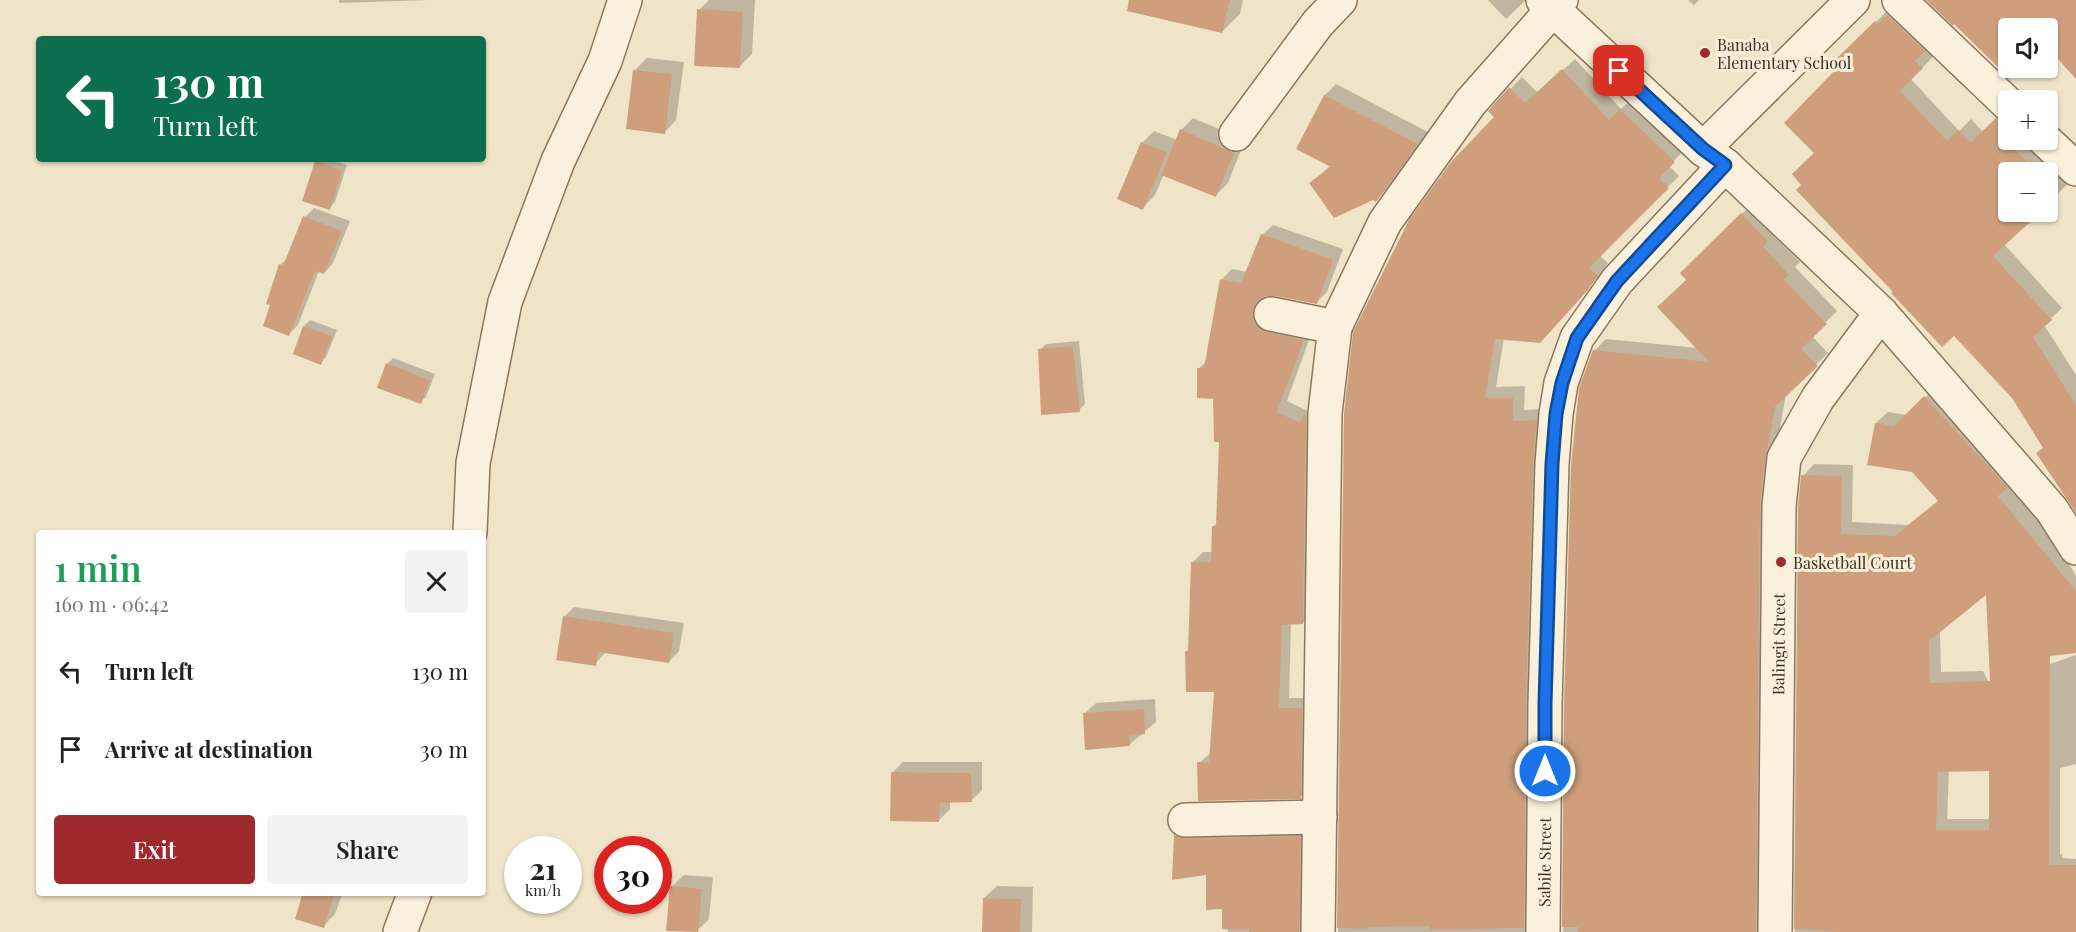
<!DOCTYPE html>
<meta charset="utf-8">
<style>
body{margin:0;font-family:"Playfair Display",serif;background:#f2f2f2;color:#222;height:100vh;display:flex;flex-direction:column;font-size:22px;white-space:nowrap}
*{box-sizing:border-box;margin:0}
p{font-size:20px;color:#767676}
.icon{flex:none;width:33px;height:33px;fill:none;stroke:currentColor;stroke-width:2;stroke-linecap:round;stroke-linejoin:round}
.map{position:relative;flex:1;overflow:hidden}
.panel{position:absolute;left:36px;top:530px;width:450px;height:366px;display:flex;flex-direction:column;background:#fff;border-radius:6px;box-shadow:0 2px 4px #0004}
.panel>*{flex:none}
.top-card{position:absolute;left:36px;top:36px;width:450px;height:126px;border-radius:6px;box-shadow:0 2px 4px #0004;background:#0b6e4f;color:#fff;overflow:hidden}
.buttons{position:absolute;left:1998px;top:18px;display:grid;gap:12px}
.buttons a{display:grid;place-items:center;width:60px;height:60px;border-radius:6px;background:#fff;box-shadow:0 2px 4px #0004;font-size:30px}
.speed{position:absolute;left:504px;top:836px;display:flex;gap:12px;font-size:30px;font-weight:700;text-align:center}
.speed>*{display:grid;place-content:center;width:78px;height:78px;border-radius:50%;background:#fff;box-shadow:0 2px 4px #0004;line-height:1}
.speed small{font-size:15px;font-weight:400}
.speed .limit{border:9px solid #d22;background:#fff;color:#111}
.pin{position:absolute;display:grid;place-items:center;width:51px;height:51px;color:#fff;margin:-26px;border-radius:12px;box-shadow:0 3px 9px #0006}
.me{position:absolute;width:66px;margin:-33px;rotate:0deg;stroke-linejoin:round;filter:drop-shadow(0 0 4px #0008)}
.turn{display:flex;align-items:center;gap:21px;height:126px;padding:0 18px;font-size:27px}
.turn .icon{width:78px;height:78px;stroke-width:2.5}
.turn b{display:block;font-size:42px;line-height:51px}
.round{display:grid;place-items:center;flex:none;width:63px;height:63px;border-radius:6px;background:#f2f2f2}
.summary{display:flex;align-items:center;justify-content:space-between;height:102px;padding:0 18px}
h1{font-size:36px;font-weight:600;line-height:45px;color:#1e9e55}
.action{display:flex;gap:12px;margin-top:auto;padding:12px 18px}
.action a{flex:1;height:69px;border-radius:6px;background:#9e2a2b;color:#fff;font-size:24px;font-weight:600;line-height:69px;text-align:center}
.action a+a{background:#f2f2f2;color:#222}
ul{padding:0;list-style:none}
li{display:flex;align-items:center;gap:18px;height:78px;padding:0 18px}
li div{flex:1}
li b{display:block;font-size:22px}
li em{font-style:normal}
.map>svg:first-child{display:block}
.shadow{fill:#0003;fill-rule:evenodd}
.building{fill:#cf9f7d;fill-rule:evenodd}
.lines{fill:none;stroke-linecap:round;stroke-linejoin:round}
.minor-casing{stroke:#8d765c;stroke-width:36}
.minor{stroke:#faf1dc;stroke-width:33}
.route-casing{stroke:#114b97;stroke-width:15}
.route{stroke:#1a73e8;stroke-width:10}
.poi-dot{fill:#9e2a2b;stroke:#f7eed8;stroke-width:2}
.labels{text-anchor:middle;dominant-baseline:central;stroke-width:6;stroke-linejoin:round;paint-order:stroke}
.poi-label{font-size:16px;fill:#3d2e20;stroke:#f7eed8;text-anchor:start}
.street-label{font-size:16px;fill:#3d2e20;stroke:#f7eed8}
</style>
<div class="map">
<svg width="2076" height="932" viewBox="0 0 2076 932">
<rect width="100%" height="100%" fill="#f0e4c8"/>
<path class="shadow" d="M339 0H429L339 3Z
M709 0H755L752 54 740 66 699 10Z
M1155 0H1243L1240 14 1222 32Z
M1488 0H1526L1506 19Z
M1688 0H1699L1694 5Z
M1928 0H2076V77L2048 46V28H2008V68H2011L2005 72 1954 22Z
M1888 10 1934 56 1911 79 1959 131 1971 119 1983 132 2004 113 2008 118V140H2029L2069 183 2048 203V172H2008V212H2039L2004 244 2062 308 2044 325 2076 375V507L2045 447 2013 397 1954 333 1895 292 1803 185 1816 152 1838 69 1833 64Z
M647 58 684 62 676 120 664 133 634 71Z
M1575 59 1621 109 1632 98 1685 149 1669 166 1679 176 1599 255 1608 263 1599 276 1551 329 1504 338 1496 387 1525 386 1524 410 1548 409 1540 932H1338L1345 414 1496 117 1490 110 1522 77 1538 93Z
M1336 84 1428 132 1387 189 1376 200 1311 183 1331 165 1298 148 1325 95Z
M1193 118 1245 140 1228 183 1216 195 1164 174 1155 195 1143 208 1142 143 1154 131 1177 140 1181 130Z
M320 159H330L347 165 335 202 329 208 317 162Z
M1754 202 1779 229 1773 235 1800 262 1795 267 1837 311 1812 336 1828 353 1786 394 1774 461 1773 932H1563L1565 704 1594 351 1606 339 1698 348 1688 280 1682 273Z
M314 208 350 221 333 263 324 273 319 271 298 325 289 334 272 304 280 265 289 257 305 217Z
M1273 225 1343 249 1327 292 1316 303 1275 294 1264 295 1263 298 1264 309 1313 329 1287 401 1308 411 1316 403 1313 612 1303 623H1291L1289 698H1312L1311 786 1300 797 1199 763 1212 752 1216 690 1187 651 1189 649 1192 563 1203 552H1213V527L1218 522 1221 440 1215 397 1198 369 1207 361 1221 280 1232 269 1247 272 1262 235Z
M310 320 337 330 326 357 320 363 294 353 304 326Z
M1079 341 1085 404 1079 410 1040 350 1046 344Z
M393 358 435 374 426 397 420 402 387 364Z
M1937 386 2009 484 2055 540 2076 576V617L1987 592 1940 630 1941 672 1983 671 1990 685 2076 655V764L2060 768V854H2062V858L2076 859V932H1795L1799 507 1803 476 1814 464 1853 465 1852 522 1908 525 1939 500 1876 423 1888 412 1907 415ZM1949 770H1991V819H1947Z
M574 607 684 623 679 651 669 662 606 652 595 664 564 617Z
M1155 699 1156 722 1129 745 1084 714 1096 703Z
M903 762H982V790L971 801H950V809L939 820 892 773Z
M1187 824 1312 825 1316 932H1228L1223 908 1207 873 1174 879 1176 835Z
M684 875 713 877 709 919 697 931 671 887Z
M997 886 1033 887 1032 932H984V898Z
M305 892H343L335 914 323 926Z"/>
<path class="building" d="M1129 0H1230L1222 33 1127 11Z
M1926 0H2076V79L2048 48V28H2008V68H2013L2005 74 1954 24 1953 26Z
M697 9 743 12 740 68 694 66Z
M1887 15 1925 51 1915 61 1923 68 1900 91 1947 141 1958 130 1970 143 1996 118 2008 122V142L2037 172H2008V212H2041L1993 256 2052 320 2033 337 2076 405V513L2036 453 2043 448 2012 398 1954 336 1942 347 1891 293 1893 292 1796 190 1801 185 1792 174 1814 153 1784 123 1836 69 1831 64 1875 21 1878 24Z
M1562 69 1609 120 1620 109 1675 162 1659 178 1669 188 1589 268 1598 276 1588 290 1540 343 1495 339 1485 398H1513V421L1537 420 1533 463 1526 703 1524 928 1429 930V926L1367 927V929L1337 928 1344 414 1353 332 1409 220 1451 162 1494 117 1488 111 1509 87 1525 103Z
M633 70 672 74 665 134 626 129Z
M1324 95 1418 144 1376 202 1373 200 1334 218 1309 183 1331 167 1296 149Z
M1180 129 1234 153 1216 197 1161 175Z
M1141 142 1167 153 1143 210 1117 199Z
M315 161 342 170 330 210 302 201Z
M2048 184 2058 195 2048 205Z
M1741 213 1768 242 1763 247 1789 275 1784 280 1827 324 1801 349 1818 366 1775 407 1763 474 1760 506 1756 932H1578V927H1562L1564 704 1571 465 1579 388 1593 350 1709 362 1657 307 1686 280 1680 273Z
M303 216 342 231 324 274 315 271 289 336 263 326 270 305 266 304 279 264 283 266Z
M1261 234 1333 260 1317 304 1275 296H1266L1257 301 1253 311V320L1259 328 1267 332 1304 340 1277 412 1300 423 1306 410 1303 624 1282 625 1279 708H1302L1301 799 1198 801 1197 762H1209L1214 692H1186L1185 651H1188L1191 562H1211L1212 526H1216L1219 442H1214L1213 399 1197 398V368H1204L1220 279 1241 283Z
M303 326 332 336 321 365 293 354Z
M1073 346 1080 412 1041 415 1038 349Z
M386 363 430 380 421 404 377 388Z
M1924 396 2008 488 1998 496 2076 591V653L2050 656 2049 865H2076V932H1836L1794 929 1798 507 1801 475 1842 476 1841 534 1895 536 1938 501 1912 472 1867 465 1875 423 1894 426ZM1986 595 1990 681 1930 683 1929 641ZM1989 771V830H1936L1938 772Z
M563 616 674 633 669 663 598 652 596 666 556 660Z
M1144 709 1145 734 1129 736 1130 746 1085 750 1083 713Z
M891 772 971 773 972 802 940 803 939 822 890 821Z
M1174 835 1185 839 1301 836 1299 932H1249V930L1222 929V909L1206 910V875L1172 880Z
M670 886 702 889 698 932 666 931Z
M303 892H335L324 928 295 919Z
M983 898 1021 899 1020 932H982Z"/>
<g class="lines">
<g class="minor-casing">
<g id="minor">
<path d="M1543 0 1703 149 1725 165 1881 313 2052 510 2076 548"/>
<path d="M1899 0 2008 104"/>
<path d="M1236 134 1318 23 1340 0"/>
<path d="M2045 140 2076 169"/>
<path d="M1703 149 1853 0"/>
<path d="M1271 314 1335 327"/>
<path d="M470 532 473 463 505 302 558 161 605 61 625 0"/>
<path d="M1185 820 1320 817"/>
<path d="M400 932 415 892"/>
<path d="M1318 932 1325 413 1335 327 1385 222 1470 103 1561 0"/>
<path id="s1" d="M1543 932 1545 704 1552 464 1556 414 1561 383 1577 338 1617 281 1725 165"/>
<path id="s2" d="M1775 932 1779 506 1784 458 1818 398 1881 313"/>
</g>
</g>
<use href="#minor" class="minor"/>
</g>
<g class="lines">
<g class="route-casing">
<path id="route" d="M1545 771V704L1552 464 1556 414 1562 383 1577 338 1617 281 1725 165 1703 149 1619 71"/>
</g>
<use href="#route" class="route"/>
</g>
<g class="poi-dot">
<circle cx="1705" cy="53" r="6"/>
<circle cx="1781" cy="562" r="6"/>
</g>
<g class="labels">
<g class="poi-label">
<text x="1717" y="44">Banaba<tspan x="1717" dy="18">Elementary School</tspan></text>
<text x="1793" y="562">Basketball Court</text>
</g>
<g class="street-label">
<text stroke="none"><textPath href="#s2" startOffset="288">Balingit Street</textPath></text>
<text stroke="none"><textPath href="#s1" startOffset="70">Sabile Street</textPath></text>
</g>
</g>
</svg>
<div class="buttons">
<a><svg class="icon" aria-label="sound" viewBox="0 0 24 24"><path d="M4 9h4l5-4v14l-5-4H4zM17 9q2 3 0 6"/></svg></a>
<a>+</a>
<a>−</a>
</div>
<div class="speed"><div>21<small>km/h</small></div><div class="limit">30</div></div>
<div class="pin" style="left:1619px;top:71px;background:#d93025"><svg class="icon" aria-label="arrive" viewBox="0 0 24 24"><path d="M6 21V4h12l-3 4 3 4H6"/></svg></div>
<svg class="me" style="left:1545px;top:771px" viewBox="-20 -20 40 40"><circle r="17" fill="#1a73e8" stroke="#fff" stroke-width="3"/><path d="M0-11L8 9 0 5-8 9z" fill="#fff"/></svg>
<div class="top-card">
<div class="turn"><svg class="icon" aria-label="left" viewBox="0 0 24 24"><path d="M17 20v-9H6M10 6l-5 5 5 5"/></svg><div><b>130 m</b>Turn left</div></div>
</div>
<section class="panel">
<div class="summary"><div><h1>1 min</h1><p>160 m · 06:42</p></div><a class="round"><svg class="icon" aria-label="close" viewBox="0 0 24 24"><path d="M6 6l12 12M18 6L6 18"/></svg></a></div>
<ul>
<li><svg class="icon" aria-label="left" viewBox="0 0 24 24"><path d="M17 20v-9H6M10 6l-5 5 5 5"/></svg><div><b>Turn left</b></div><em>130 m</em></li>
<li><svg class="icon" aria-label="arrive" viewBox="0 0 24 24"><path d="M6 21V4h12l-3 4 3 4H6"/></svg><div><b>Arrive at destination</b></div><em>30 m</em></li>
</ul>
<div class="action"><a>Exit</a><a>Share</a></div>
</section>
</div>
